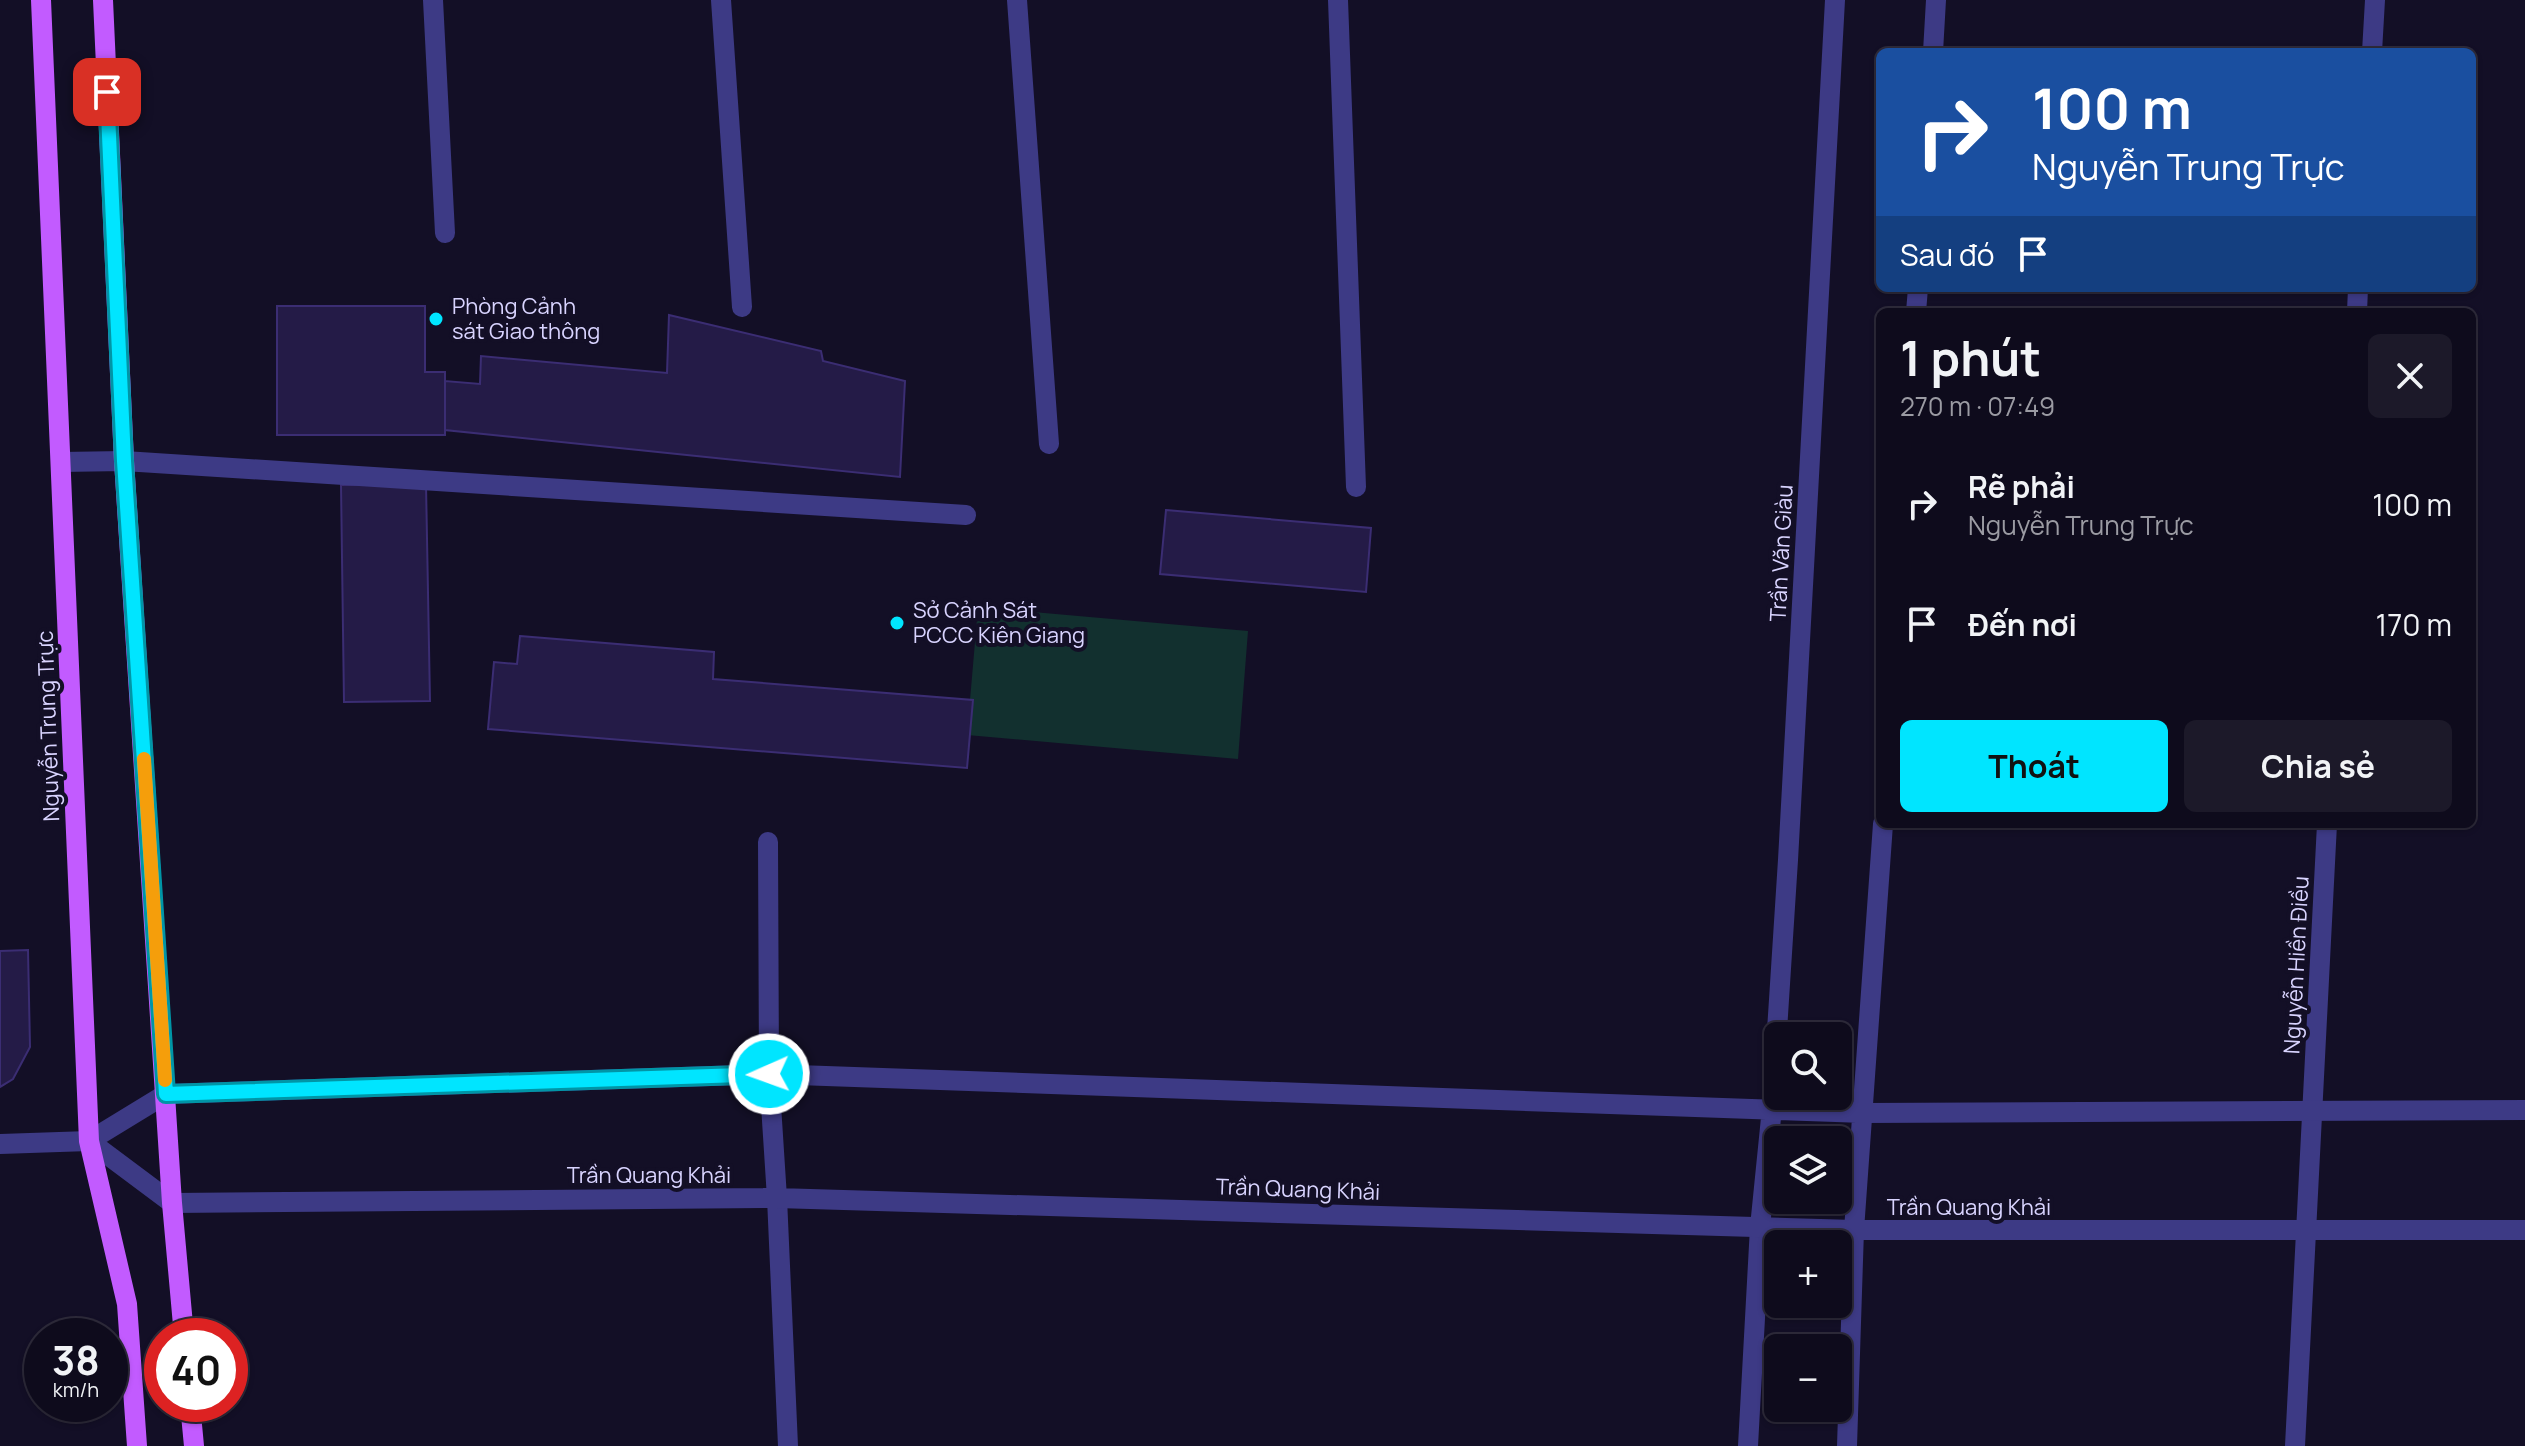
<!DOCTYPE html>
<html lang="vi">
<meta charset="utf-8">
<style>
body{margin:0;font-family:Manrope,sans-serif;background:#1c1929;color:#f1f3f6;height:100vh;display:flex;flex-direction:column;font-size:30px;white-space:nowrap}
*{box-sizing:border-box;margin:0}
p{font-size:26px;color:#9b9ba3}
.icon{flex:none;width:44px;height:44px;fill:none;stroke:currentColor;stroke-width:2;stroke-linecap:round;stroke-linejoin:round}
.map{position:relative;flex:1;overflow:hidden}
.details{position:absolute;left:1876px;top:308px;width:600px;height:520px;display:flex;flex-direction:column;background:#0e0b1c;border-radius:12px;box-shadow:0 2px 6px #0004,0 0 0 2px #2e2b3b}
.details>*{flex:none}
.top-card{position:absolute;left:1876px;top:48px;width:600px;height:244px;border-radius:12px;box-shadow:0 2px 6px #0004,0 0 0 2px #2e2b3b;background:#1a4fa0;color:#fff;overflow:hidden}
.tools{position:absolute;left:1764px;top:1022px;display:grid;gap:16px}
.tools a{display:grid;place-items:center;width:88px;height:88px;border-radius:12px;background:#0e0b1c;box-shadow:0 2px 6px #0004,0 0 0 2px #2e2b3b;font-size:40px}
.speed{position:absolute;left:24px;top:1318px;display:flex;gap:16px;font-size:40px;font-weight:700;text-align:center}
.speed>*{display:grid;place-content:center;width:104px;height:104px;border-radius:50%;background:#0e0b1c;box-shadow:0 2px 6px #0004,0 0 0 2px #2e2b3b;line-height:1}
.speed small{font-size:20px;font-weight:400}
.speed .limit{border:12px solid #d22;background:#fff;color:#111}
.pin{position:absolute;display:grid;place-items:center;width:68px;height:68px;color:#fff;margin:-34px;border-radius:16px;box-shadow:0 4px 12px #0006}
.me{position:absolute;width:88px;margin:-44px;rotate:268deg;stroke-linejoin:round;filter:drop-shadow(0 0 6px #0008)}
.turn{display:flex;align-items:center;gap:28px;height:168px;padding:0 24px;font-size:36px}
.turn .icon{width:104px;height:104px;stroke-width:2.5}
.turn b{display:block;font-size:56px;line-height:68px}
.then{display:flex;align-items:center;height:76px;padding:0 24px;background:#0003;gap:16px;font-size:30px}
.round{display:grid;place-items:center;flex:none;width:84px;height:84px;border-radius:12px;background:#1c1929}
.overview{display:flex;align-items:center;justify-content:space-between;height:136px;padding:0 24px}
h1{font-size:48px;font-weight:700;line-height:60px}
.button{display:flex;gap:16px;margin-top:auto;padding:16px 24px}
.button a{flex:1;height:92px;border-radius:12px;background:#00e5ff;color:#111;font-size:32px;font-weight:700;line-height:92px;text-align:center}
.button a+a{background:#1c1929;color:#f1f3f6}
ul{padding:0;list-style:none}
li{display:flex;align-items:center;gap:24px;height:120px;padding:0 24px}
li div{flex:1}
li b{display:block;font-size:30px}
li em{font-style:normal}
.map>svg:first-child{display:block}
.green{fill:#12302f}
.building{fill:#241b47;stroke:#3b2d73;stroke-width:2}
.lines{fill:none;stroke-linecap:round;stroke-linejoin:round}
.service{stroke:#3d3a85;stroke-width:20}
.minor{stroke:#3d3a85;stroke-width:20}
.tertiary{stroke:#3d3a85;stroke-width:20}
.primary{stroke:#c25bff;stroke-width:20}
.route-casing{stroke:#0095a6;stroke-width:20}
.route{stroke:#00e5ff;stroke-width:14}
.slow{stroke:#f59e0b;stroke-width:14}
.poi-dot{fill:#00e5ff;stroke:#130f26;stroke-width:3}
.labels{text-anchor:middle;dominant-baseline:central;stroke-width:8;stroke-linejoin:round;paint-order:stroke}
.poi-label{font-size:22px;fill:#d9d4ff;stroke:#130f26;text-anchor:start}
.street-label{font-size:22px;fill:#d9d4ff;stroke:#130f26}
</style>
<div class="map">
<svg width="2525" height="1446" viewBox="0 0 2525 1446">
<rect width="100%" height="100%" fill="#130f26"/>
<path class="green" d="M978 607 1248 631 1238 759 967 735Z"/>
<path class="building" d="M277 306H425V372H445V435H277Z
M669 315 821 351 823 361 905 381 900 477 445 430V381L480 384 481 356 667 373Z
M426 484 430 701 344 702 341 485Z
M1166 510 1371 528 1366 592 1160 574Z
M520 636 714 652 713 679 973 700 967 768 488 729 494 662 517 664Z
M28 950 30 1047 13 1079 0 1087V951Z"/>
<g class="lines">
<path class="service" d="M433 0 445 233
M1017 0 1049 444
M61 462 124 461 966 515"/>
<path class="minor" d="M721 0 742 307
M1338 0 1356 487
M2372 52 2375 0
M2357 312 2358 288
M768 842 769 1074
M777 1198 788 1446
M1748 1446 1760 1227
M1847 1446 1854 1230
M2295 1446 2327 824"/>
<path class="tertiary" d="M1933 52 1936 0
M1916 312 1918 288
M769 1074 777 1198
M89 1141 172 1203 777 1198 1854 1230H2525
M0 1144 89 1141 166 1094 769 1074 1864 1113 2525 1110
M1760 1227 1772 1108 1788 860 1835 0
M1854 1230 1883 824"/>
<path class="primary" d="M41 0 89 1141 127 1304 137 1446
M103 0 124 461 172 1203 184 1336
M190 1404 194 1446"/>
</g>
<g class="lines">
<g class="route-casing">
<path id="route" d="M107 92 124 461 166 1094 769 1074"/>
</g>
<use href="#route" class="route"/>
<path class="slow" d="M144 759 165 1080"/>
</g>
<g class="poi-dot">
<circle cx="436" cy="319" r="8"/>
<circle cx="897" cy="623" r="8"/>
</g>
<g class="labels">
<g class="poi-label">
<text x="452" y="306">Phòng Cảnh<tspan x="452" dy="25">sát Giao thông</tspan></text>
<text x="913" y="610">Sở Cảnh Sát<tspan x="913" dy="25">PCCC Kiên Giang</tspan></text>
</g>
<g class="street-label">
<text transform="translate(1781 553) rotate(-87)">Trần Văn Giàu</text>
<text transform="translate(48 726) rotate(-92)">Nguyễn Trung Trực</text>
<text transform="translate(2296 965) rotate(-87)">Nguyễn Hiền Điều</text>
<text x="649" y="1175">Trần Quang Khải</text>
<text transform="translate(1298 1189) rotate(2)">Trần Quang Khải</text>
<text x="1969" y="1207">Trần Quang Khải</text>
</g>
</g>
</svg>
<div class="tools">
<a><svg class="icon" aria-label="search" viewBox="0 0 24 24"><circle cx="10" cy="10" r="6"/><path d="M15 15l6 6"/></svg></a>
<a><svg class="icon" aria-label="layers" viewBox="0 0 24 24"><path d="M12 4l9 5-9 5-9-5zM3 14l9 5 9-5"/></svg></a>
<a>+</a>
<a>−</a>
</div>
<div class="speed"><div>38<small>km/h</small></div><div class="limit">40</div></div>
<div class="pin" style="left:107px;top:92px;background:#d93025"><svg class="icon" aria-label="arrive" viewBox="0 0 24 24"><path d="M6 21V4h12l-3 4 3 4H6"/></svg></div>
<svg class="me" style="left:769px;top:1074px" viewBox="-20 -20 40 40"><circle r="17" fill="#00e5ff" stroke="#fff" stroke-width="3"/><path d="M0-11L8 9 0 5-8 9z" fill="#fff"/></svg>
<div class="top-card">
<div class="turn"><svg class="icon" aria-label="right" viewBox="0 0 24 24"><path d="M7 20v-9h11M14 6l5 5-5 5"/></svg><div><b>100 m</b>Nguyễn Trung Trực</div></div>
<div class="then">Sau đó<svg class="icon" aria-label="arrive" viewBox="0 0 24 24"><path d="M6 21V4h12l-3 4 3 4H6"/></svg></div>
</div>
<section class="details">
<div class="overview"><div><h1>1 phút</h1><p>270 m · 07:49</p></div><a class="round"><svg class="icon" aria-label="close" viewBox="0 0 24 24"><path d="M6 6l12 12M18 6L6 18"/></svg></a></div>
<ul>
<li><svg class="icon" aria-label="right" viewBox="0 0 24 24"><path d="M7 20v-9h11M14 6l5 5-5 5"/></svg><div><b>Rẽ phải</b><p>Nguyễn Trung Trực</p></div><em>100 m</em></li>
<li><svg class="icon" aria-label="arrive" viewBox="0 0 24 24"><path d="M6 21V4h12l-3 4 3 4H6"/></svg><div><b>Đến nơi</b></div><em>170 m</em></li>
</ul>
<div class="button"><a>Thoát</a><a>Chia sẻ</a></div>
</section>
</div>
